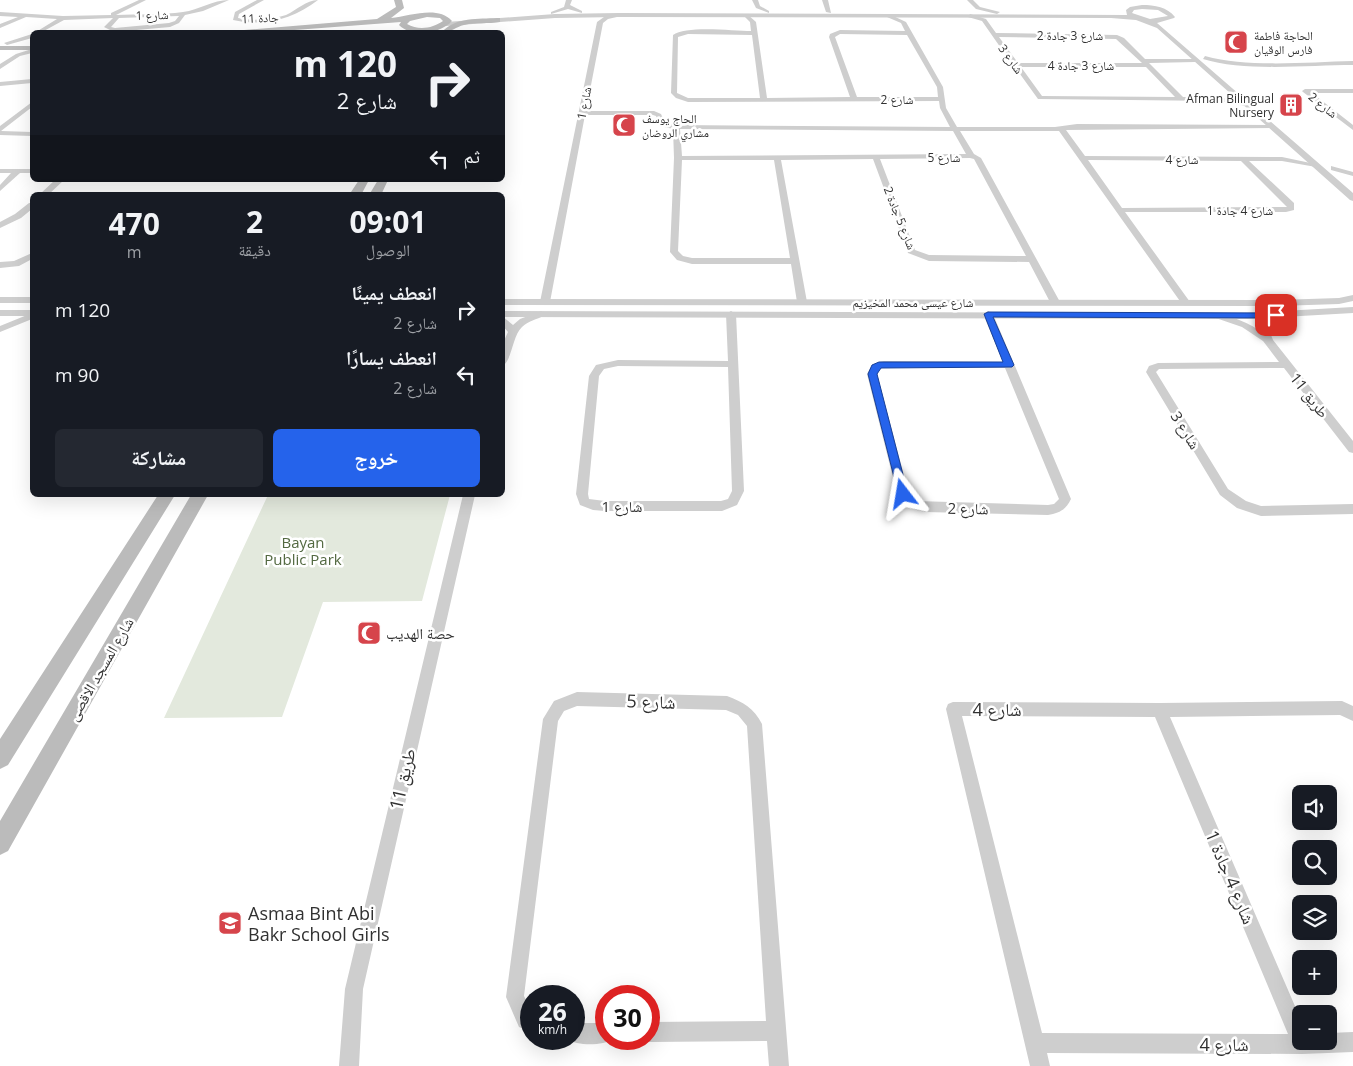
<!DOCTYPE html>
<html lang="ar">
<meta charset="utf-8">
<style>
body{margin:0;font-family:"Open Sans","Noto Naskh Arabic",sans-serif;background:#242831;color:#f1f3f6;direction:rtl;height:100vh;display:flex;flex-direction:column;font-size:19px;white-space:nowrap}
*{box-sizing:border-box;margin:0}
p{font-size:16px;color:#9ea1a6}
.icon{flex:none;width:28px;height:28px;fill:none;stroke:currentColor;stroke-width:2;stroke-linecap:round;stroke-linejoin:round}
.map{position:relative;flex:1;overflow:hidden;direction:ltr}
.details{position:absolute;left:30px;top:192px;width:475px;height:305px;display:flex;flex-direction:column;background:#171b24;border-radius:8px;box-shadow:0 5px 20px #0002;direction:rtl}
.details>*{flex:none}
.banner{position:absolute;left:30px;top:30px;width:475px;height:152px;border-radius:8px;box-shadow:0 5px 20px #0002;direction:rtl;background:#171b24;color:#f1f3f6;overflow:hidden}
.controls{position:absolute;left:1292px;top:785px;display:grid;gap:10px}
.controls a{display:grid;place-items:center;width:45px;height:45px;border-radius:8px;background:#171b24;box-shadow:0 5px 20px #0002;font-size:25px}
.speed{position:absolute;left:520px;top:985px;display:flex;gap:10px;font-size:25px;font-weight:700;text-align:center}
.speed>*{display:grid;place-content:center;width:65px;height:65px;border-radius:50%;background:#171b24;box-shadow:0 5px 20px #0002;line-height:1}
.speed small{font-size:12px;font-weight:400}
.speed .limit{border:8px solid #d22;background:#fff;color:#111}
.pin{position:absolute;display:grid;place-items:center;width:42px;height:42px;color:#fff;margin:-21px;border-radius:10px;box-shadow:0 2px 8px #0006}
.me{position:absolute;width:55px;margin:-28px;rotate:346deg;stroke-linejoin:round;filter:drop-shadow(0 0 4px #0008)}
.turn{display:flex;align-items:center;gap:18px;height:105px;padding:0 25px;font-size:22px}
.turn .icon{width:65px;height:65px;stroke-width:2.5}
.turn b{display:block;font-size:35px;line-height:42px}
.then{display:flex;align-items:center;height:48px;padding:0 25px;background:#0003;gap:10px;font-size:19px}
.eta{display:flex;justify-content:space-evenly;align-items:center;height:85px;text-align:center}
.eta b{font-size:30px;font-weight:700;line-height:35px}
.button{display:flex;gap:10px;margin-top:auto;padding:10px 25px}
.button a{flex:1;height:58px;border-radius:8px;background:#2563eb;color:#fff;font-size:20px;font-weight:700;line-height:58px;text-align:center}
.button a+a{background:#242831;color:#f1f3f6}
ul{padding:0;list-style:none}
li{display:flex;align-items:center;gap:15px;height:65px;padding:0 25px}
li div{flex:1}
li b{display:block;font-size:19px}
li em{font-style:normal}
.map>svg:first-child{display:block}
.green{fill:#e3e9dd}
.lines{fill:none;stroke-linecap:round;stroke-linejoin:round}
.minor{fill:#cecece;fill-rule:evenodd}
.tertiary{fill:#cecece;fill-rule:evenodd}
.secondary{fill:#bbb;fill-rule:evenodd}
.route{fill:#2563eb;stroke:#184099}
.labels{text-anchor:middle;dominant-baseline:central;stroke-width:5;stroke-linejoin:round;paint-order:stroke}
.far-street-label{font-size:12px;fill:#313131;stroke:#fff}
.far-poi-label{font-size:12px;fill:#313131;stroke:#fff;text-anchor:start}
.street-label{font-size:15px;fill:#313131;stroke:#fff}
.park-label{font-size:15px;fill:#536941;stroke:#fff}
.poi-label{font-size:15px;fill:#313131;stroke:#fff;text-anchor:start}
.near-street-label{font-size:18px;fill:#313131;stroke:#fff}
.near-poi-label{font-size:18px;fill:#313131;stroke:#fff;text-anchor:start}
</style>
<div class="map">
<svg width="1353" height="1066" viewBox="0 0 1353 1066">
<rect width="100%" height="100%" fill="#fff"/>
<path class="green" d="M268 495H450L422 601 323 602 282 717 164 718Z"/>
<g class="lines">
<path class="minor" d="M139 0H146L116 15C138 14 162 15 183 12 199 10 213 0 229 0L203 11 185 15 179 23 170 27 114 32 104 27 113 18 64 20 42 32H36L57 19 26 17 0 28V24L18 17 0 16V12L63 16 111 15V13ZM179 16 175 21 169 23 115 28 111 27 119 18Z
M257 0H264L239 14 238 18C253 21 271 20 286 15 297 10 306 0 318 0 294 19 263 27 233 20L235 12Z
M566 0H572L570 5 582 11V13L568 9 551 14V12L564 7Z
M752 0H758L760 6 769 11V13L756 8Z
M822 0H828L831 13 826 12Z
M967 0H973L980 7 1000 12 997 14 976 9Z
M619 13 621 16 608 19 603 23 586 111H654L661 114 665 123 676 125 950 127 940 108 939 101 688 102 676 98 671 93 673 35C686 25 734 31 751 31L750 22 744 16 747 14 756 22 767 98 850 97 829 37 830 34 840 30 905 31 901 23 887 17 889 14 906 22 943 87 946 108 957 127H1055L1077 124 1271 125 1273 126V128L1066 130 1085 156 1282 157 1320 165 1316 167 1282 161H1249L1294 203V210L1286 212H1125L1190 302 1185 305 1182 304 1059 131H960L974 154 981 158 1060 302 1055 305 1050 302 1029 262 929 261 908 253 873 159 781 160 807 302 802 305 797 302 791 264H692L677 260 670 252 674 158 673 129 660 126 656 116 653 115H585L550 302 545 305 542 304 540 302 597 22 604 17ZM688 34 752 35 760 98H688L677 93 678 37ZM840 34 907 35 937 87 938 97H857L835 37ZM680 129 953 131 966 154 682 156ZM970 158 974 159 1026 256 929 255 915 250 880 159ZM682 160H774L790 258H692L683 256 678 251ZM1088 160 1241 161 1287 207 1122 208Z
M970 14 986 19 996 33 1117 35 1124 38 1145 59H1197L1195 62 1149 63 1183 97H1219L1248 104 1245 106 1219 101 1038 99 1015 67 1012 66V64L982 21 968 17ZM999 37 1116 39 1142 63H1018ZM1021 67H1146L1175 97 1042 96Z
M32 34V38L7 45 4 43Z
M32 49V53L20 56 0 69V64L16 54Z
M1205 56C1249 68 1307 62 1353 61V65C1309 65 1244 72 1203 59Z
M32 79V83L0 86V82Z
M1305 89H1353V93H1312L1353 125V130L1303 92 1302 91Z
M32 102V107L1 131 32 132V136L0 135V126Z
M1331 166 1353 172V176L1331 170Z
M0 169H32V173H20L0 191V185L11 173H0Z
M55 180H64L48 195H39Z
M29 203H32V209L21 218 0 228V222L15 214Z
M32 253V259L19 266 0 268V262L14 261Z
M541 311 546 314 544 316C537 319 528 321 522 327 512 336 512 362 502 366V345L508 332 502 325V316L513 325 520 319Z
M731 311 736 314 744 491 737 505 722 511H605L593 510 580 505 576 494 589 376 596 365 618 360 728 361 726 314ZM618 366 728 367 732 491 728 499 721 501H605L589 499 588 494 599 376 604 369Z
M988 311 993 314 1071 499C1066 510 1059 513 1048 515L925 512C912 509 903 507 897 494L867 374C871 365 874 363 884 361L1003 362 983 314ZM885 367 1005 368 1059 499 1054 504 1048 505 916 501 909 494 877 374 879 369Z
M1276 312 1281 315 1267 325 1273 340 1353 441V453L1349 452 1284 368 1159 369 1156 372 1228 489 1246 501 1261 506 1353 504V514L1261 516 1237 508 1220 495 1146 372 1149 366 1158 363 1279 362 1263 341 1242 327 1210 316 1212 314C1224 312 1248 323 1259 330L1257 325 1264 317Z
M32 313V319L0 332V326Z
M463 495H475L363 989 359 1066H339L345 989Z
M577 692 727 696C743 702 754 708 762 724L789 1066H769L767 1041 649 1042 642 1039H649V1022L766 1021 747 726 738 715 726 710 577 706 564 711 558 721 524 996 531 1010V1032L519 1027 506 997 543 719 554 701Z
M1342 701 1353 706V721L1340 715 1170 717 1301 1020V1041H1329V1033L1353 1032V1052L1302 1054 1047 1053 1050 1066H1030L946 709 948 704 953 702 1160 703ZM962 716 1155 717 1288 1034 1042 1033Z
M574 1023H606V1039H613C603 1046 577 1046 567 1039H574Z"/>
<path class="tertiary" d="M1142 5C1155 5 1167 7 1175 17L1174 18 1157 23 1353 193V201L1350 200 1157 28 1136 20 1111 18 619 17 555 18 446 26 443 24 446 22 555 14 619 13 1127 15 1126 10 1130 7ZM1142 9 1158 10 1168 16 1150 19 1132 13 1134 10Z
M1353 295V301L1339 304 1278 306 502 305V299L1278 300 1339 298Z
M0 297H32V303H0Z
M1353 307V313L1247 319 502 317V311L1247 313Z
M0 310H32V316H0Z"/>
<path class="secondary" d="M394 0H402L404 8 391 18C410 16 438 5 452 21 440 34 412 38 399 25L401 22 268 32H240L244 30 377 19 396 7ZM427 17 440 18 443 21C433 28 419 31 407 24L410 21Z
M497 18H500V22C488 24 476 22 464 25 455 27 451 33 442 32 455 17 479 19 497 18Z
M0 46H32V50H0Z
M359 180H369L361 195H349Z
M378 180H388L381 195H369Z
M158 495H175L8 765 0 769V739Z
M191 495H208L8 851 0 855V821Z"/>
</g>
<path class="route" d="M988 312 1276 313 1280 315 1276 318 993 317 1014 365 1012 367 881 368 877 374 908 494 903 498 899 497 868 374 872 365 879 362H1003L984 314Z"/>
<defs>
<g id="mosque-square" transform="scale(1.25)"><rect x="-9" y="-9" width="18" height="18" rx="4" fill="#d6444b" stroke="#fff"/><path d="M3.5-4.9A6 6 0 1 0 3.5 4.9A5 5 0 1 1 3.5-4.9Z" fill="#fff"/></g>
<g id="building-square" transform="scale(1.25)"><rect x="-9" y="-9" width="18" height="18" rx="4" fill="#d6444b" stroke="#fff"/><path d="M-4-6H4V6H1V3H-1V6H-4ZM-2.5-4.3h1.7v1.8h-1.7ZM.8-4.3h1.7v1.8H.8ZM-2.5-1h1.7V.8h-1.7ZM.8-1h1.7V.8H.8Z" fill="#fff"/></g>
<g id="school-square" transform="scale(1.25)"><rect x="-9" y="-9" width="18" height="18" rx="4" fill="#d6444b" stroke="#fff"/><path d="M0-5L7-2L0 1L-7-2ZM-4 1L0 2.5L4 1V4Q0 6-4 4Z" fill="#fff"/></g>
</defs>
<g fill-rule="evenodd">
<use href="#mosque-square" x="1236" y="42"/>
<use href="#building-square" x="1291" y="105"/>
<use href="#mosque-square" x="624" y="125"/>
<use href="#mosque-square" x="369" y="633"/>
<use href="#school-square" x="230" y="923"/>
</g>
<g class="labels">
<g class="far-street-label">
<text transform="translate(152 15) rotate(-2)">شارع 1</text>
<text transform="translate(260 18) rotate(-3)">جادة 11</text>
<text x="1070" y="35">شارع 3 جادة 2</text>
<text transform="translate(1011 59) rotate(54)">شارع 3</text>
<text x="1081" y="65">شارع 3 جادة 4</text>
<text x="897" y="99">شارع 2</text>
<text transform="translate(584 103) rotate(-79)">شارع 1</text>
<text transform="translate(1323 105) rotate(39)">شارع 2</text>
<text x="944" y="157">شارع 5</text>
<text x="1182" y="159">شارع 4</text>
<text x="1240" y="210">شارع 4 جادة 1</text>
<text transform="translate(900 218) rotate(68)">شارع 5 جادة 2</text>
<text x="913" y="302">شارع عيسى محمد المخيزيم</text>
</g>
<g class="far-poi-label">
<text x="1254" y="35">الحاجة فاطمة<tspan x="1254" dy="14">فارس الوقيان</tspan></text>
<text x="1274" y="98" text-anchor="end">Afman Bilingual<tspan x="1274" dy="14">Nursery</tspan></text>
<text x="642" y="118">الحاج يوسف<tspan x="642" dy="14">مشاري الروضان</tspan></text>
</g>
<g class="street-label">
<text transform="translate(1310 395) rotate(52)">طريق 11</text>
<text transform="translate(1186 430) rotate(58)">شارع 3</text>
<text x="622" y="506">شارع 1</text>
<text transform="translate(968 508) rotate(1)">شارع 2</text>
<text transform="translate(100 669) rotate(-60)">شارع المسجد الاقصى</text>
</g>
<g class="park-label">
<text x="303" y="542">Bayan<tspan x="303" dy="17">Public Park</tspan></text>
</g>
<g class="poi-label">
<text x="386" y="633">حصة الهديب</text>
</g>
<g class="near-street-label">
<text transform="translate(651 701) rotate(2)">شارع 5</text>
<text x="997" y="709">شارع 4</text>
<text transform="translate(402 779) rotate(-77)">طريق 11</text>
<text transform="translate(1231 877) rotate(67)">شارع 4 جادة 1</text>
<text x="1224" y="1044">شارع 4</text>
</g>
<g class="near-poi-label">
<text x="248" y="913">Asmaa Bint Abi<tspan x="248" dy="21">Bakr School Girls</tspan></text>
</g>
</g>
</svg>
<div class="controls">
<a><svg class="icon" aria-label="sound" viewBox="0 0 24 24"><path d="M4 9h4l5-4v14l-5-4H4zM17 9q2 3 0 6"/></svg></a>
<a><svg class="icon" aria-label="search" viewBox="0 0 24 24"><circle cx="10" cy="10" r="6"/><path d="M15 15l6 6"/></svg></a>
<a><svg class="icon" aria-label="layers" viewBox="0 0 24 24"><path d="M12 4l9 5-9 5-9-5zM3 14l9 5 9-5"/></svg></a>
<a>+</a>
<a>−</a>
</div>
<div class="speed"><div>26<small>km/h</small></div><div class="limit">30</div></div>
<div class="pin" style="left:1276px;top:315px;background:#d93025"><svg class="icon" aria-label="arrive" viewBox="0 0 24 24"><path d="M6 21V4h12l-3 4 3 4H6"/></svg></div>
<svg class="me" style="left:903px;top:494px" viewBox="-20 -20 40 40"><path d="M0-17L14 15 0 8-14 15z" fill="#2563eb" stroke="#fff" stroke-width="4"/></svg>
<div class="banner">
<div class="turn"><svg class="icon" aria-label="right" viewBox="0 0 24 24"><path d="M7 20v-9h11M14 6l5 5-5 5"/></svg><div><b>120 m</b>شارع 2</div></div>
<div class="then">ثم<svg class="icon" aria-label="left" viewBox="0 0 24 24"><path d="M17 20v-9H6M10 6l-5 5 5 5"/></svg></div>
</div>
<section class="details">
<div class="eta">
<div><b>09:01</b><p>الوصول</p></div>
<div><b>2</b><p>دقيقة</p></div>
<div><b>470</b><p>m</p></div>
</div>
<ul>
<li><svg class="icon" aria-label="right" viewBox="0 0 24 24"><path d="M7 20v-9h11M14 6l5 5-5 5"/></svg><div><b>انعطف يمينًا</b><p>شارع 2</p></div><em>120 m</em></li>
<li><svg class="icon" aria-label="left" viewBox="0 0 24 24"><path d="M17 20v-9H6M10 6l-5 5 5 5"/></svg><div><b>انعطف يسارًا</b><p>شارع 2</p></div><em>90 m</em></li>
</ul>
<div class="button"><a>خروج</a><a>مشاركة</a></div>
</section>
</div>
